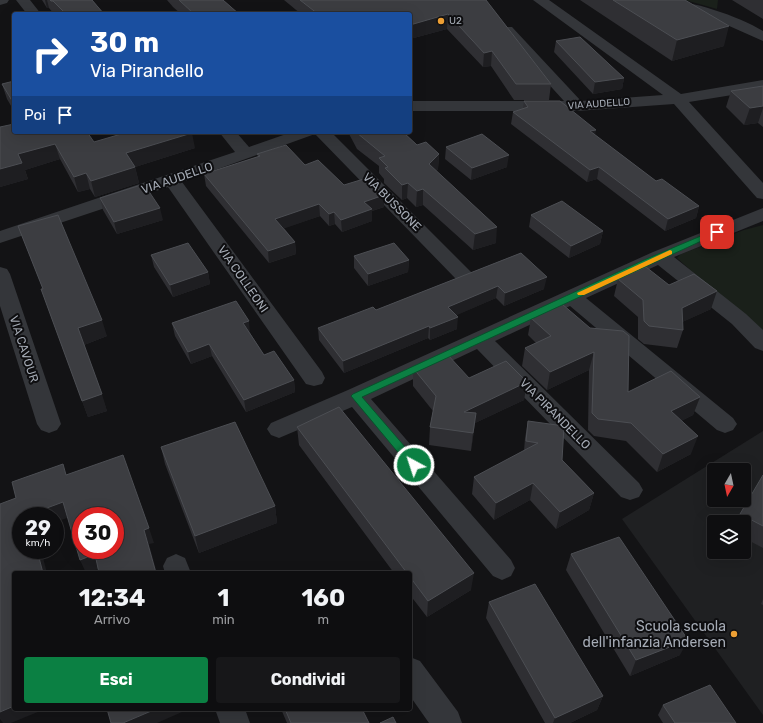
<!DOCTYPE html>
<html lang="it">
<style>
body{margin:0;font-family:Rubik,sans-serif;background:#171719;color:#f1f3f6;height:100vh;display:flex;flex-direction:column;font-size:15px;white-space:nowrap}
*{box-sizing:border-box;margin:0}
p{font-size:13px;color:#9b9c9f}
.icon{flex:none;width:22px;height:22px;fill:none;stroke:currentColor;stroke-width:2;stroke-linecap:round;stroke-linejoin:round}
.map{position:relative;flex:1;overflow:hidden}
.drawer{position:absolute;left:12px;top:571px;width:400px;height:140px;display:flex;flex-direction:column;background:#0e0e10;border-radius:4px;box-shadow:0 4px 16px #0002,0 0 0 1px #2e2e30}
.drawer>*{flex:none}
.hud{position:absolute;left:12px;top:12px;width:400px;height:122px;border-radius:4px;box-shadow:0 4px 16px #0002,0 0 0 1px #2e2e30;background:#1a4fa0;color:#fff;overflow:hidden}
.needle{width:26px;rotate:189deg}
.fabs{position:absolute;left:707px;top:463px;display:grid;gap:8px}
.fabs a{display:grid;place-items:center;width:44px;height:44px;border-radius:4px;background:#0e0e10;box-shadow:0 4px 16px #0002,0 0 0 1px #2e2e30;font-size:20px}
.speed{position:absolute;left:12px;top:507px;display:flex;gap:8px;font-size:20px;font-weight:700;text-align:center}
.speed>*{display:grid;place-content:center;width:52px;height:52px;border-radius:50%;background:#0e0e10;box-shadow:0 4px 16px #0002,0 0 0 1px #2e2e30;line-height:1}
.speed small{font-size:10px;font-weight:400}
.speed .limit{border:6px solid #d22;background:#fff;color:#111}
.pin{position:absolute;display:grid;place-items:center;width:34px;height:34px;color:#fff;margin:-17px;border-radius:8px;box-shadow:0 2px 6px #0006}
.me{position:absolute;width:44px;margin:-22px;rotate:320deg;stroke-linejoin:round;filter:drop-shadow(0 0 3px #0008)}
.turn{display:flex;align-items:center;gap:14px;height:84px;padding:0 12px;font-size:18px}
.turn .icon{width:52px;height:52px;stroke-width:2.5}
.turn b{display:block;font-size:28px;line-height:34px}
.then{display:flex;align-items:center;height:38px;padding:0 12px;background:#0003;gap:8px;font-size:15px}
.eta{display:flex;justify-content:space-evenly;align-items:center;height:68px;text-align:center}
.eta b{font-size:24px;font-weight:700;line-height:28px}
.cta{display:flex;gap:8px;margin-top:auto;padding:8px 12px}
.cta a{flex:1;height:46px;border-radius:4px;background:#0b8043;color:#fff;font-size:16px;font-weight:700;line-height:46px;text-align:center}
.cta a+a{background:#171719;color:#f1f3f6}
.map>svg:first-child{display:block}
.built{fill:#1f2022;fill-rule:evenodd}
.green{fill:#1a201a}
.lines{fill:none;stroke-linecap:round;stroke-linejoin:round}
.minor{fill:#34363a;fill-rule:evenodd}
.wall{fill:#2f2f33}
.shaded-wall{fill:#1e1e21}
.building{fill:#3c3d41;stroke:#4c4e53;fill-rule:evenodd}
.route{fill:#0b8043;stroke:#07532c}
.slow{fill:#f59e0b}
.poi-dot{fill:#ed9f34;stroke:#0e0e10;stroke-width:1.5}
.labels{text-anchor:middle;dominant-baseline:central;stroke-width:4;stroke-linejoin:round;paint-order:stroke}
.far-poi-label{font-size:10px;fill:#a5abb5;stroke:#0e0e10;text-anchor:start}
.far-street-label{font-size:10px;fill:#a5abb5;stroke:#0e0e10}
.street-label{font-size:12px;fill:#a5abb5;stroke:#0e0e10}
.near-poi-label{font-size:14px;fill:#a5abb5;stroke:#0e0e10;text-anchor:end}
</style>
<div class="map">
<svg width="763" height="723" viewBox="0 0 763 723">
<rect width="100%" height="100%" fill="#131315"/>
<path class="built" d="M763 431V715L622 519ZM714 470H744V500H714ZM714 522H744V552H714Z"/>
<path class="green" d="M685 0H718L717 9Z
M763 225V334L677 258 681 254 744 230Z"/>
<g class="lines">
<path class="minor" d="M0 0H9L7 3 0 5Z
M16 0H30L41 14H27Z
M533 0H549L681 94 763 80V90L689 102 763 183V199L757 198 674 104 577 111H410V101H564L502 33 500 30 502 27H512L581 101 663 95Z
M663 0C691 0 738 16 763 31V41L727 25 672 7Z
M219 132H236L249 147 292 132H331L472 273 469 278 462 279 455 278 315 134 182 182 322 372 325 378 322 384 314 386 306 384 168 187 0 243V231L235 152Z
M763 208V221L674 257 746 314 763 330V351L755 348 732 324 658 265 586 298 733 418 737 424 733 430 725 433 717 430 570 306 495 341 639 483 643 490 639 497 630 500 621 497 477 349 371 399 511 560 515 568 511 576 502 580 493 576 352 407 279 438 271 435 267 429 271 423 348 390 653 252Z
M0 267 7 269 10 274 61 424 57 430 49 433 41 430 37 424 0 306Z
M176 554 185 558 191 573H165L163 566 167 558Z
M410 657 420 661 458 712 462 723H429L410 696Z
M215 709H245L250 723H220Z"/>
</g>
<path class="wall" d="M42 0H92L104 14H54L49 8H47Z
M167 0H223L239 14H181L173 7Z
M284 0H486L551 84 549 100H514L491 66 483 67 447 29 410 39V14H301Z
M580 0H685L724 46 672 61Z
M732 0H763V19Z
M556 41 624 78 622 89 593 94 554 52Z
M14 81V111L7 99 2 84Z
M763 86V127L758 123 744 125 726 107 731 91Z
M524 101 595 135 656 181 699 206 696 218 665 231 597 179 587 182 511 124 513 112 523 109Z
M0 127 94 142 195 148 135 167 139 183 95 197 90 189 78 192 60 159 25 170 28 179 0 187Z
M348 132H403L417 145 439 154 438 169 436 171 496 243 473 250 423 205 416 207 407 198 402 200 384 183V179L379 173V166L357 149Z
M446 147 507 167 471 180 445 159Z
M257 154 305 165 344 185 384 195V207L372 211V221L342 232 335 224 329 226 320 216 284 228 295 242 296 254 269 263 206 186 204 174 258 157Z
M100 198 163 220 117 234 103 210Z
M531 215 603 231 600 244 569 258 529 227Z
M18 226 107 336 84 345 107 411 88 417 41 289H43Z
M521 253 544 289 504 306 496 298 456 315 457 329 430 340 428 338 344 373 319 340 318 328 376 310Z
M151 255 208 272 210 284 173 297 154 267Z
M354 256 409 260 408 272 368 286 354 268Z
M618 279 669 285 711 309 682 322 683 330 677 348 644 344 638 339V317L614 296Z
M562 304 628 392 700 397 693 415 681 421 691 454 657 472 626 441 594 436 588 430 589 370 547 390 522 366 525 348 536 343 528 335 531 318Z
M172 323 250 333 264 355 294 380 295 392 246 412 212 356 191 364 175 336Z
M413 368 469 378 527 382 524 400 475 423 471 451 429 445 430 427 433 411 413 386Z
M528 421 562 460 594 493 589 510 556 529 530 500 494 520 472 494 474 477 524 451 525 438Z
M297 427 471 590 427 617 410 595V573H394L299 445Z
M161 447 275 506 277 523 199 553 165 464Z
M763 475V548L744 538V522H736L740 514Z
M571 554 680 655 630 676 566 570Z
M763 599V605L761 604Z
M489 602 603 696 597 710 570 723H545L486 618Z
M663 705 736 723H663L658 715Z
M281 709H362L369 723H287Z"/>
<path class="shaded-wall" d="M45 0H47L49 8H47Z
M448 14 447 29 410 39V25Z
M729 26 724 46 672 61 677 40Z
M492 51 491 66 483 67 484 53Z
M624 78 622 89 593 94 595 82Z
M763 106V108L758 123 744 125 750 108Z
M596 130 594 141 590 131Z
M192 133 195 148 135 167 139 183 95 197 91 181 126 153Z
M55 144 60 159 25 170 28 179 0 187V169L18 154Z
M439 154 438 169 428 180 429 164Z
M509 155 507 167 471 180 472 168Z
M599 167 597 179 587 182 590 170Z
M86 173 90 189 78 192 74 177Z
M408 183 407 198 402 200V185Z
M423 189V205L416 207 417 191Z
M384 195V207L372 211V221L342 232 341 220 364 202Z
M319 204 320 216 277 231 275 219Z
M699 206 696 218 665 231 668 219Z
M160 208 163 220 117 234 114 222Z
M334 212 335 224 329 226V214Z
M497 227 496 243 473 250 475 234Z
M603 231 600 244 569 258 571 246Z
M295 242 296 254 269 263 268 251Z
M409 260 408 272 368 286V274Z
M208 272 210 284 173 297 170 285Z
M547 277 544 289 504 306 505 293Z
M498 286 496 298 448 319V307Z
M717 291 711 309 676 325 682 308Z
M458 317 457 329 430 340V328Z
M102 320 107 336 84 345 78 328Z
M249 321 250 333 245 335 243 323Z
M429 326 428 338 344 373 343 361Z
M209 344 212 356 191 364 188 352Z
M594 352 589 370 547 390 550 372Z
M294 380 295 392 246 412 244 400Z
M527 382 524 400 475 423 471 451 473 433 464 412Z
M102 394 107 411 88 417 82 401Z
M700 397 693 415 665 429 671 411Z
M698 436 691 454 657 472 663 454Z
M533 483 530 500 494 520 496 503Z
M594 493 589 510 556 529 560 512Z
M63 502 70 517 55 522V516H28V515Z
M275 506 277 523 199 553 195 536Z
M149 528 154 543 149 544 157 573H156L144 530Z
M37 550H41L47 573H43Z
M95 554 101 568 88 573H86L80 560Z
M474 573 471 590 427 617 428 601Z
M688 640 680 655 630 676 636 660Z
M603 696 597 710 570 723H553L555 718Z
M14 706V709H45L11 723H3L0 719V712Z
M156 709H181L182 712 157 723H123Z"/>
<path class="building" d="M50 0H92L104 14H66L53 1H51Z
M179 0H223L239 14H194Z
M300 0H486L551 84H516L492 51 484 53 448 14 410 25V14H318Z
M613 0H685L729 26 677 40Z
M580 37 624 78 595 82 556 41Z
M14 81V104L2 84Z
M763 86V106L750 108 731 91Z
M524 101H560L596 130 590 131 656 181 662 179 699 206 668 219 599 167 590 170 513 112 528 107Z
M14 124V132H87L94 142 128 132H192V133L126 153 135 167 91 181 86 173 74 177 55 144 18 154 22 163 0 169V127Z
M356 132H403L417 145 426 142 439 154 429 164 497 227 475 234 423 189 417 191 408 183 402 185 385 168 388 167 379 158 385 156 357 133Z
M482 134 509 155 472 168 446 147Z
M286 145 305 165 318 160 344 185 367 178 384 195 364 202 372 209 341 220 334 212 329 214 319 204 275 219 295 242 268 251 204 174 260 156 257 154Z
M144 184 160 208 114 222 100 198Z
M562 201 603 231 571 246 531 215Z
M58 215 102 320 78 328 102 394 82 401 41 289H43L18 226Z
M188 243 208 272 170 285 151 255Z
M394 243 409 260 368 274 354 256Z
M521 253 547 277 505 293 498 286 448 307 458 317 430 328 429 326 343 361 318 328 373 307 376 310Z
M646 267 669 285 694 274 717 291 682 308 683 330 649 326 644 321 643 300 618 279Z
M236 301 249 321 243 323 264 355 274 351 294 380 244 400 209 344 188 352 172 323Z
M562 304 590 328 623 331 629 336 628 392 671 371 700 397 671 411 698 436 663 454 631 423 598 419 592 413 594 352 550 372 525 348 551 336 531 318Z
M447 354 469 378 506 361 527 382 464 412 476 413 473 433 430 427 436 396 413 368Z
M339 407 474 573 428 601 410 577V573H407L297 427Z
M528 421 564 426 562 460 594 493 560 512 533 483 496 503 474 477 538 443 526 441Z
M235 422 275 506 195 536 161 447Z
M123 455 149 528 144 530 156 573H99L95 554 80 560 63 502 28 515V516H21V550H37L43 573H14V706L0 712V504L16 498 12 482 63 464 66 475ZM81 516H115V550H81Z
M763 475V526L740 514Z
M619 537 688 640 636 660 571 554Z
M535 584 603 696 555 718 489 602Z
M710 685 736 723H675L663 705Z
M107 709H156L123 723H111Z
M285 709H362L369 723H291Z
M393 717 396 723H380Z"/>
<path class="route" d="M715 230 721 232 362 397 418 462 419 465 418 468H411L351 396 353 394 644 260Z"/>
<path class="slow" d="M670 250 672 251V254L584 295H578L577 293Z"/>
<g class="poi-dot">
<circle cx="441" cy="21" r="4"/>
<circle cx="734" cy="634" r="4"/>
</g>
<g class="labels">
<g class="far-poi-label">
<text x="449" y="21">U2</text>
</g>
<g class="far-street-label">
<text transform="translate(599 104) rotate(-4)">VIA AUDELLO</text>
</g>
<g class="street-label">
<text transform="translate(177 178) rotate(-19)">VIA AUDELLO</text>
<text transform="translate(392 202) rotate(45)">VIA BUSSONE</text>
<text transform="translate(243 279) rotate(55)">VIA COLLEONI</text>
<text transform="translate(24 349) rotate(72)">VIA CAVOUR</text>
<text transform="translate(555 414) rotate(45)">VIA PIRANDELLO</text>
</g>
<g class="near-poi-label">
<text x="726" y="626">Scuola scuola<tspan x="726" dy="16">dell'infanzia Andersen</tspan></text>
</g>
</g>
</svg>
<div class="fabs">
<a><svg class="needle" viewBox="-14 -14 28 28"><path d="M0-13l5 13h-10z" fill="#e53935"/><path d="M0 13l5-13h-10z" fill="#9b9c9f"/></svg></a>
<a><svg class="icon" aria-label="layers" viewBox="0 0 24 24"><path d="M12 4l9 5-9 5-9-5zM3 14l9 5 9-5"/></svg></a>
</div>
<div class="speed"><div>29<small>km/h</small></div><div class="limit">30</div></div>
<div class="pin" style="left:717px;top:232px;background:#d93025"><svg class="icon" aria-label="arrive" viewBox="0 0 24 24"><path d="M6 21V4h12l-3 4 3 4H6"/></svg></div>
<svg class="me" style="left:414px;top:465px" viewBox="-20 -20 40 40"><circle r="17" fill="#0b8043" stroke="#fff" stroke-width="3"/><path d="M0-11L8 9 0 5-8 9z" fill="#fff"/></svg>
<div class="hud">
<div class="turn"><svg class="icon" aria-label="right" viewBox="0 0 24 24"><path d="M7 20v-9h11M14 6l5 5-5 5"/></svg><div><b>30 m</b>Via Pirandello</div></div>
<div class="then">Poi<svg class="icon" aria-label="arrive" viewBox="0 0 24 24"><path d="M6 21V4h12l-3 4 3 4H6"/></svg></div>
</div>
<section class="drawer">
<div class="eta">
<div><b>12:34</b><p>Arrivo</p></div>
<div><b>1</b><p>min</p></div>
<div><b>160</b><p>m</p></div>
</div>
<div class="cta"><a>Esci</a><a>Condividi</a></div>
</section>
</div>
